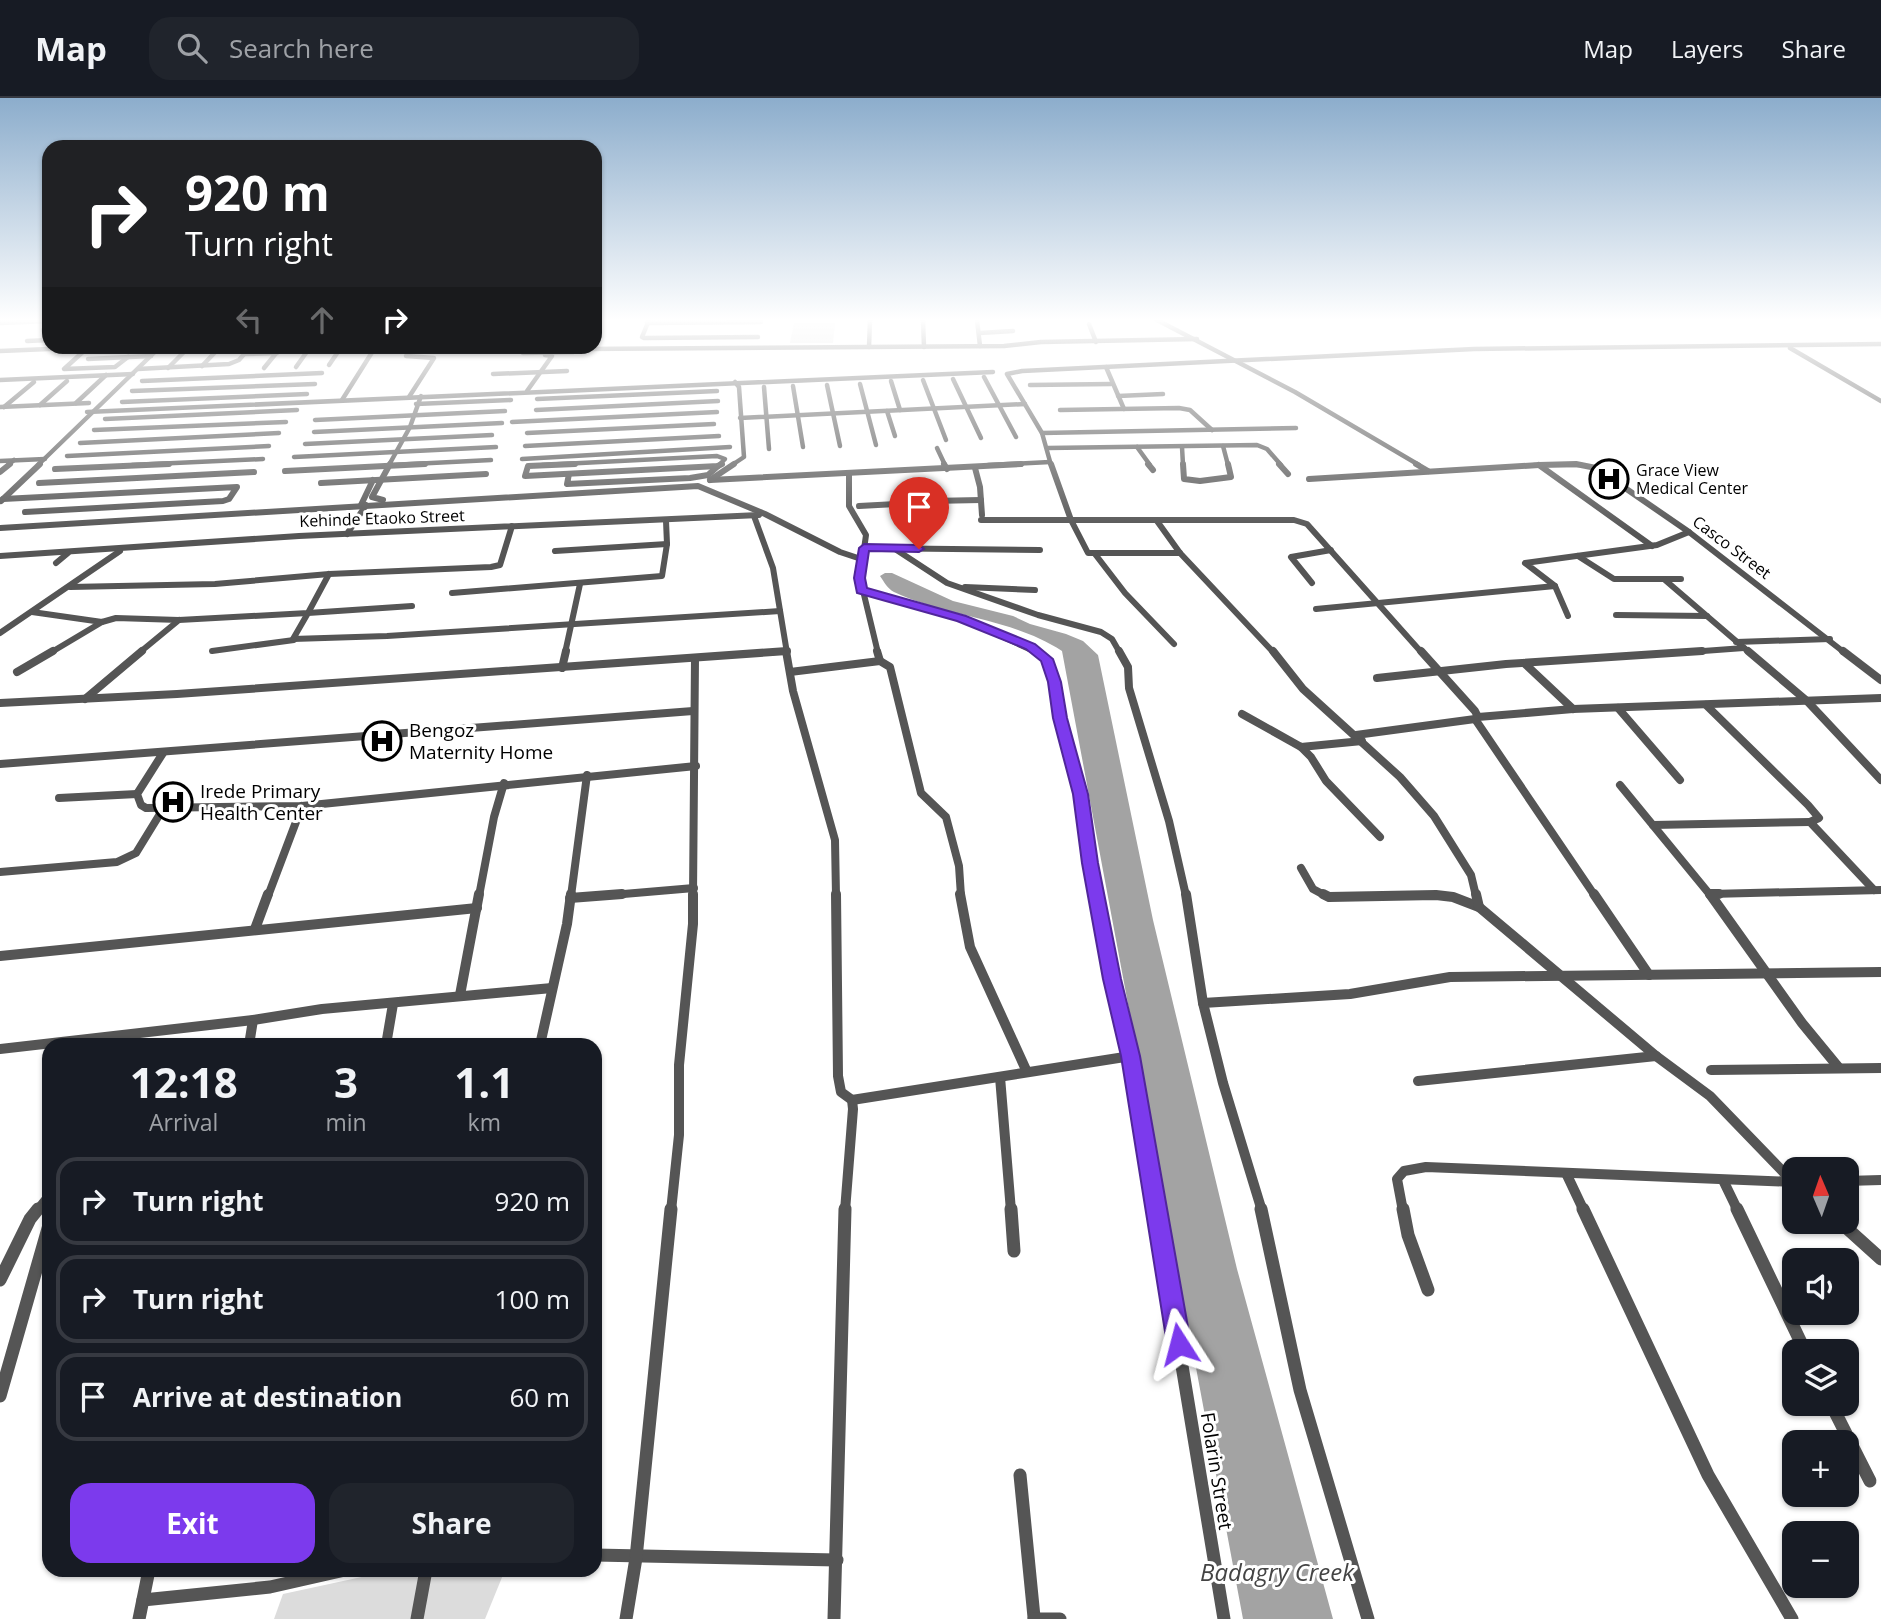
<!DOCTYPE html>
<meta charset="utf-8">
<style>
body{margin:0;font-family:"Open Sans",sans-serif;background:#20242c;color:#f1f3f6;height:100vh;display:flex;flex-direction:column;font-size:26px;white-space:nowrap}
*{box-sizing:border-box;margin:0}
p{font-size:23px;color:#9ea1a6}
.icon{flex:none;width:38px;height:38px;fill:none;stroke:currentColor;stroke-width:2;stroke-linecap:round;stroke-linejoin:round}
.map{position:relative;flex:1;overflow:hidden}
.panel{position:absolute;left:42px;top:940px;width:560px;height:539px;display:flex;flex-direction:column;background:#171b24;border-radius:21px;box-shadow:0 2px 5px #0004}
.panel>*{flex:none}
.banner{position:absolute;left:42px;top:42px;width:560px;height:214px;border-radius:21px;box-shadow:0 2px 5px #0004;background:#202124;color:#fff;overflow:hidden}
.needle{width:46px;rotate:358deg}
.fabs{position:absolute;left:1782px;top:1059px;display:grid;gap:14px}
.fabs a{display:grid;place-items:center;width:77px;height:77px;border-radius:14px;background:#171b24;box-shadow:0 2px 5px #0004;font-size:35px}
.pin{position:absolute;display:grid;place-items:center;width:60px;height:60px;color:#fff;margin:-72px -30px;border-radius:50% 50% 50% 0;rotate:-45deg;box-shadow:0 0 7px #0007}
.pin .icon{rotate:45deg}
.me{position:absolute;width:77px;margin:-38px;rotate:351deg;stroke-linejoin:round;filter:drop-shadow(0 0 5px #0008)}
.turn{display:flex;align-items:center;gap:24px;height:147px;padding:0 28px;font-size:32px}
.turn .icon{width:91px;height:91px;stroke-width:2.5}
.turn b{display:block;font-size:49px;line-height:60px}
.lanes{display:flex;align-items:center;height:66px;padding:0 28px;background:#0003;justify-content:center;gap:35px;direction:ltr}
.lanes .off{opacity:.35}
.eta{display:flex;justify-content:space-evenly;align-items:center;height:119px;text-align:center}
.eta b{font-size:42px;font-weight:700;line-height:49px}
.cta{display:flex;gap:14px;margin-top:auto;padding:14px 28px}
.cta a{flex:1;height:80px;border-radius:21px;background:#7c3aed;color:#fff;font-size:28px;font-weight:700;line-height:80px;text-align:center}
.cta a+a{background:#20242c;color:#f1f3f6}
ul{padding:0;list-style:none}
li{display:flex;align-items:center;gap:21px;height:88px;margin:0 14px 10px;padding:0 14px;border:4px solid #363941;border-radius:21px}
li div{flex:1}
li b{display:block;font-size:26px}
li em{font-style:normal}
header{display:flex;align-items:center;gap:42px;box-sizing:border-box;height:98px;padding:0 35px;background:#171b24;border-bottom:2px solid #363941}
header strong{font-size:33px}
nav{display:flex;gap:38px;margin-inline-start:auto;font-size:24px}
.search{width:490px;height:63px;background:#20242c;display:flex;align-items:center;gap:18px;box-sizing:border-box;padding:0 24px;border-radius:21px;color:#9ea1a6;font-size:26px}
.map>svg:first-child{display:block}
.green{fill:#dcdcdc}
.water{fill:#a3a3a3}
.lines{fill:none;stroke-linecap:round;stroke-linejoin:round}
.minor-far4{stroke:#555;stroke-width:4.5}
.minor-far3{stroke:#555;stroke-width:6}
.minor-far2{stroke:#555;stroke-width:8}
.minor-far1{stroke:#555;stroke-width:10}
.minor{stroke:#555;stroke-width:13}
.route{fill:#7c3aed;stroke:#51269a;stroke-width:2}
.labels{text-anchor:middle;stroke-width:6;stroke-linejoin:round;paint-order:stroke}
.far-poi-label{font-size:16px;fill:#000;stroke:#fff;text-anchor:start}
.far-street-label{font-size:16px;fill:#000;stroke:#fff}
.poi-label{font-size:19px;fill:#000;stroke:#fff;text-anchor:start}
.street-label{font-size:19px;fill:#000;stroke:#fff}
.near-water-label{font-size:24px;font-style:italic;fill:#444;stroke:#fff}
</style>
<header>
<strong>Map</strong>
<div class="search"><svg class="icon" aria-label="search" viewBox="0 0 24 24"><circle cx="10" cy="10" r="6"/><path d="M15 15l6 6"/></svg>Search here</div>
<nav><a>Map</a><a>Layers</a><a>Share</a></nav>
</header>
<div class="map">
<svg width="1881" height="1521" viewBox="0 0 1881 1521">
<rect width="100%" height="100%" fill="#fff"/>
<!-- green -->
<g class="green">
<path d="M794 225H835L833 245H790Z"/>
<path d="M394 1472H505L485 1521H274L283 1496Z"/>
</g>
<!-- water -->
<path class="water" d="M885 475H892L953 503 1013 518 1030 526 1066 536 1083 543 1098 557 1153 822 1237 1171 1333 1521H1243L1062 553C1012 520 947 519 894 494 888 491 884 484 880 478Z"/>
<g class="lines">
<!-- minor-far4 -->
<g class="minor-far4">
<path d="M649 222 642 239 644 240 758 239"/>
<path d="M923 222 924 249"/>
<path d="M977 222 980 248"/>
<path d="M1157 222 1295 294 1419 367"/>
<path d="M0 225 49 223"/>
<path d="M647 225 761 224"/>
<path d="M1089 226 1096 244"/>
<path d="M43 232H49"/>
<path d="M979 235 1013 233"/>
<path d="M27 243 49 242"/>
<path d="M869 249 870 222"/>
<path d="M1790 250 1881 303"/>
<path d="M85 252 64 271 115 269 128 259"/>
<path d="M0 253 121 248"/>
<path d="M523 255 573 254 582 251 1004 248 1041 244 1197 241"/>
<path d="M244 256 277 255"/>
<path d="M406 258 434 260 409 299"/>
<path d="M88 261 151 258"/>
<path d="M329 267 342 248"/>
<path d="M202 268 221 248"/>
<path d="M296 269 311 248"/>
<path d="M1106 269 1124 311"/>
<path d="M168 270 189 249"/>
<path d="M264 270 282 248"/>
<path d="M138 271 229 266 239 262 251 248"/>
<path d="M493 276 567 273"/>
<path d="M984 279 1016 339"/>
<path d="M953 281 981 340"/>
<path d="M0 282 133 276"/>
<path d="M923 282 946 342"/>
<path d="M142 283 322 275"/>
<path d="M891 283 900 312"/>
<path d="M860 286 876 347"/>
<path d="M827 287 840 348"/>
<path d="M1030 287 1111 286"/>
<path d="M793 288 803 349"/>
<path d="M764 289 769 351"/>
<path d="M132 293 315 286"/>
<path d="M527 293 552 258 545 257"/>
<path d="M1118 298 1163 296"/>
<path d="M537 301 717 293"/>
<path d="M342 302 376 248"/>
<path d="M122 304 307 296"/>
<path d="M76 305 106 277"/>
<path d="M416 306 511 302"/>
<path d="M40 307 67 283"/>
<path d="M0 309 89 305"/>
<path d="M4 309 34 284"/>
<path d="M536 312 718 303"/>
<path d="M1060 312 1179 310 1190 312 1212 332"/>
<path d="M887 313 895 338"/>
<path d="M87 314 993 274"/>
<path d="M740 320 1025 306"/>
<path d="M105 321 297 312"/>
<path d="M315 322 505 313"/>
<path d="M512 324 717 314"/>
<path d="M94 332 286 324"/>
<path d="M314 334 502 325"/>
<path d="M527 335 714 326"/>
<path d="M1042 335 1296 330"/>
<path d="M80 345 279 335"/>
<path d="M305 346 492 337"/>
<path d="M525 348 719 338"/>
<path d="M1223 348 1228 367"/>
<path d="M1137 349 1150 367"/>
<path d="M1182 349 1183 367"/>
<path d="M937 350 945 367"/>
<path d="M1048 350 1257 347 1267 351 1281 367"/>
<path d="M67 358 269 348"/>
<path d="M294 359 496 349"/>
<path d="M522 361 730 349"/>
<path d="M0 363 45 361"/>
<path d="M8 367 14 362"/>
<path d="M38 367 161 248"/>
<path d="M132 367 263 361"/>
<path d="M389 367 410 329 421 298"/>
<path d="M392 367 491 362"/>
<path d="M542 367 717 358 725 361 719 367"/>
<path d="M732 367 744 359 739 289 735 284"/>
<path d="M988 367 1050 364"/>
<path d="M1051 367 1042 335 1007 276 1022 273 1474 251 1881 246"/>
<path d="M1534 367H1582"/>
</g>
<!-- minor-far3 -->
<g class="minor-far3">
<path d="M575 366 528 368 525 378 718 368 722 366"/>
<path d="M944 366 947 371"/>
<path d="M1051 366 1071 422H1294L1307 426 1422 555"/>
<path d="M1148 366 1153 372"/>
<path d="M1183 366 1184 381 1200 383 1231 379 1228 366"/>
<path d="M1279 366 1288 376"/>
<path d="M1416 366 1428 373"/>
<path d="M1539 367 1652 448"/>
<path d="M975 370 980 389 982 417"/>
<path d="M55 371 169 366"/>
<path d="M285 373 425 366"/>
<path d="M0 374 10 366"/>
<path d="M569 376 567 386 690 380 708 377 718 368"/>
<path d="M849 377V408L866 437 860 480 878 555"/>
<path d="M1309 381 1539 367 1576 366 1596 370 1689 434 1845 555"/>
<path d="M710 382 1021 366"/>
<path d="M710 382 734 366"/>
<path d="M39 385 254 374"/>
<path d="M321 385 486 376"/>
<path d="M3 401 237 389 229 401 223 403 25 414"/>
<path d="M383 402 372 399 390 366"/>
<path d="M1 403 40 366"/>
<path d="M361 407 373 382"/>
<path d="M859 408 915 405"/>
<path d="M754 418 773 470 787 555"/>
<path d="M944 418 913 407 930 403 981 402"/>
<path d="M981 422H1071L1088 455H1180"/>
<path d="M1157 423 1180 455 1274 555"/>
<path d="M0 430 698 388 765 416 840 454 864 462"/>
<path d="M347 436 366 407"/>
<path d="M864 450 1040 452"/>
<path d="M895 451 947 485 1038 517 1101 534 1112 541 1120 555"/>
<path d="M555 453 667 446"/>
<path d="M1095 456 1125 495 1174 546"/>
<path d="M0 458 299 438 759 417"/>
<path d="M1578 458 1614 481H1681"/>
<path d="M56 465 68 455"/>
<path d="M1665 482 1750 555"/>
<path d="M1312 485 1291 459 1331 452"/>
<path d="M70 489 215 486 329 476 491 469 500 467 512 428"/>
<path d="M965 489 1035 492"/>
<path d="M862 492 962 520 1038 555"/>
<path d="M452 495 662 478 667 446 666 423"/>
<path d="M412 508 308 515 293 541 387 538 780 513"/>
<path d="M1316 511 1555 488"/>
<path d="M32 514 102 524 116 520 179 522 308 515 329 476"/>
<path d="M1616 517 1707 518"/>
<path d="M1568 518 1555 488 1525 465 1657 447 1689 434"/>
<path d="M0 535 120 453"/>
<path d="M1736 544 1830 541"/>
<path d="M212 553 294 542"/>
<path d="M50 555 102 524"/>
<path d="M139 555 179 522"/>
<path d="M565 555 580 486"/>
<path d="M765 555 787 553"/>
<path d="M1676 555 1744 550"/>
</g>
<!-- minor-far2 -->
<g class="minor-far2">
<path d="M786 553 793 593 835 742 836 798"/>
<path d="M877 553 880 563"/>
<path d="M1036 553 1047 561 1055 585 1060 619 1081 696 1096 798"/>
<path d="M1119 553 1128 569 1129 590 1169 723 1186 798"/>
<path d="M1273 553 1303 591 1400 679 1434 718 1471 777 1476 798"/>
<path d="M1421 553 1475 613 1478 619 1475 621 1595 798"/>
<path d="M1748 553 1807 603 1881 682"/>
<path d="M1843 553 1881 582"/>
<path d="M1524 565 1573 611"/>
<path d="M562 570 566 553"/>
<path d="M17 574 53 553"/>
<path d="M790 574 880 563 890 569 921 695 946 719 959 768 961 798"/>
<path d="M1377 580 1506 566 1702 553"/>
<path d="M85 601 142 553"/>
<path d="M0 605 177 596 787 553"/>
<path d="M1706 607 1808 707 1819 720 1810 724 1874 792"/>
<path d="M1618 610 1680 682"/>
<path d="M1242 616 1301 649 1362 643"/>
<path d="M1478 619 1573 611 1881 600"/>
<path d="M1356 637 1475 621"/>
<path d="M1301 649 1311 659 1326 683 1380 739"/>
<path d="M163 655 137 696 141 707 146 710 302 708 696 668"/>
<path d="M0 666 693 613"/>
<path d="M1620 687 1711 798"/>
<path d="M59 700 137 696"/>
<path d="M1653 727 1810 724"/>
<path d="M1301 770 1313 791 1326 798"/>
<path d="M0 774 117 764 136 755 163 711"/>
<path d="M1710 796 1881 792"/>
<path d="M268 798 302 708"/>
<path d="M479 798 494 719 504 685"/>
<path d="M571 798 587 677"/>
<path d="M600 798 694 790"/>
<path d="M693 798 695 560"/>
<path d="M1407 798H1441"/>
</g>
<!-- minor-far1 -->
<g class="minor-far1">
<path d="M836 796 838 978 841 994 852 1002 853 1011 845 1113"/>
<path d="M960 796 970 849 1027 974"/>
<path d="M1096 796 1112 881 1131 958 1157 1113"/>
<path d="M1186 796 1203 905 1223 985 1262 1113"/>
<path d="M1323 796 1329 799 1436 797 1453 799 1479 809 1656 958 1710 998 1794 1085"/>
<path d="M1476 796 1479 809"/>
<path d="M1594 796 1649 877"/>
<path d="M1710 796 1802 925 1839 970"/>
<path d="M1710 796H1719"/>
<path d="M570 800 622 796"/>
<path d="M255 831 268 796"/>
<path d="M0 858 477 810"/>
<path d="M460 897 479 796"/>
<path d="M1203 905 1350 896 1450 879 1881 874"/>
<path d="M249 947 253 922"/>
<path d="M386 947 393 906"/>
<path d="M540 947 567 826 571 796"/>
<path d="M0 951 253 922 322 911 552 890"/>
<path d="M1711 972 1881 970"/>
<path d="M1000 979 1011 1113"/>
<path d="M1418 983 1656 958"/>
<path d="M852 1002 1131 958"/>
<path d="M1566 1075 1584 1113"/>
<path d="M1723 1082 1738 1113"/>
<path d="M1846 1083 1881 1082"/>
<path d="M37 1113 49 1098"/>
<path d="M671 1113 679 1037V967L693 826V796"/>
<path d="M1403 1113 1397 1081 1404 1073 1426 1069 1794 1084"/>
</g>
<!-- minor -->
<g class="minor">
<path d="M1011 1111 1014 1153"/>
<path d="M1156 1111 1224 1521"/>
<path d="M1261 1111 1300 1292 1368 1521"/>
<path d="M1403 1111 1408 1137 1428 1192"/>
<path d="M1583 1111 1708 1377 1792 1521"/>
<path d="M1737 1111 1805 1253"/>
<path d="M1840 1124 1881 1161"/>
<path d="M0 1182 30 1121 38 1111"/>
<path d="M0 1298 49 1127"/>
<path d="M1831 1306 1870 1383"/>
<path d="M1020 1377 1034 1519"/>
<path d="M595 1457 837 1462"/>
<path d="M143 1502 270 1489 345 1472"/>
<path d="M139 1521 149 1472"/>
<path d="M417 1521 426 1472"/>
<path d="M626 1521 636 1460 671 1111"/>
<path d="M834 1521 845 1111"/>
<path d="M1034 1521H1060"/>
</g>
</g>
<!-- sky -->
<linearGradient id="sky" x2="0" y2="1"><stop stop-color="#8cadcc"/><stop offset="0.51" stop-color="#fff"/><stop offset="1" stop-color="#fff" stop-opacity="0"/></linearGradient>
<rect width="1881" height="435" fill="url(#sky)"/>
<!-- route -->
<path class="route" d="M864 446 919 447 924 451 919 454 869 453 865 480 867 490 966 518 1035 546 1053 561 1061 584 1067 620 1088 696 1098 765 1121 881 1140 958 1191 1246 1187 1254 1179 1257 1170 1254 1167 1246 1121 958 1103 881 1082 765 1073 696 1053 620 1048 584 1041 563 1026 551 957 523 857 495 854 480 859 450Z"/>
<!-- icons -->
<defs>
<g id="hospital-ring" transform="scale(2.0125)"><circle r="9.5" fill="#fff" stroke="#000" stroke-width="1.5"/><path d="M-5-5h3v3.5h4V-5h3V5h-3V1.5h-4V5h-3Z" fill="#000"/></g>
</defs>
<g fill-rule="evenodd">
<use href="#hospital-ring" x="1609" y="381"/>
<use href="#hospital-ring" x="382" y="643"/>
<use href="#hospital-ring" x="173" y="704"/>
</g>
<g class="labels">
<!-- far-poi labels -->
<g class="far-poi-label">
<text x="1636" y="378">Grace View<tspan x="1636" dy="18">Medical Center</tspan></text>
</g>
<!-- far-street labels -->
<g class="far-street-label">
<text transform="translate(382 420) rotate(-2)" y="6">Kehinde Etaoko Street</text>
<text transform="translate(1732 449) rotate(37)" y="6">Casco Street</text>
</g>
<!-- poi labels -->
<g class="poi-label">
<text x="409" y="639">Bengoz<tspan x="409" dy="22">Maternity Home</tspan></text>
<text x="200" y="700">Irede Primary<tspan x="200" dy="22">Health Center</tspan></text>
</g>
<!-- street labels -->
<g class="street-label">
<text transform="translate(1217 1373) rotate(81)" y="7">Folarin Street</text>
</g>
<!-- near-water labels -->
<g class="near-water-label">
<text x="1277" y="1483">Badagry Creek</text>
</g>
</g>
</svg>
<div class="fabs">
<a><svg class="needle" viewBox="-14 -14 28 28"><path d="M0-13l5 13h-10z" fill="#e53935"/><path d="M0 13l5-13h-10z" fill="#9ea1a6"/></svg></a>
<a><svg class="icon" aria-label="sound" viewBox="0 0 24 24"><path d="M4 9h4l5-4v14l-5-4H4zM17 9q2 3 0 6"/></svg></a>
<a><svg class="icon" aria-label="layers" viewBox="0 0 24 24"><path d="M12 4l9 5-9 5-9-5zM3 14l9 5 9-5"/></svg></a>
<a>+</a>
<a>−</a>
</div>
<div class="pin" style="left:919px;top:451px;background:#d93025"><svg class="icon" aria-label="arrive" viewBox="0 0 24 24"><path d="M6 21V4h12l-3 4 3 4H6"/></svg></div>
<svg class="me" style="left:1179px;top:1246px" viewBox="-20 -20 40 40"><path d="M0-17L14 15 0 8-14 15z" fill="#7c3aed" stroke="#fff" stroke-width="4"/></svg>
<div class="banner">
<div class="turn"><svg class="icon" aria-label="right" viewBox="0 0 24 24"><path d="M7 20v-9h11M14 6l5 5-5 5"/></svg><div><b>920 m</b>Turn right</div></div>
<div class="lanes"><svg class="icon off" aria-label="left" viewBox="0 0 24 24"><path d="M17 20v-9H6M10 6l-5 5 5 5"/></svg><svg class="icon off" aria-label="ahead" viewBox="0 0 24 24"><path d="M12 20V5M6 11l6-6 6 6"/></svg><svg class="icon" aria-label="right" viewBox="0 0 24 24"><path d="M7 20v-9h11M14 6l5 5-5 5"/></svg></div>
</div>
<section class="panel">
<div class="eta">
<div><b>12:18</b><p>Arrival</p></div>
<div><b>3</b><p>min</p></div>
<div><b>1.1</b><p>km</p></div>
</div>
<ul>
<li><svg class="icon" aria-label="right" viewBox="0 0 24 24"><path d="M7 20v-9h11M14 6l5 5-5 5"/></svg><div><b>Turn right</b></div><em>920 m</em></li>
<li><svg class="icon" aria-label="right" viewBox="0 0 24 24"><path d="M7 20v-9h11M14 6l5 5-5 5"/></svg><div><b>Turn right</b></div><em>100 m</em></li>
<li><svg class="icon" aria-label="arrive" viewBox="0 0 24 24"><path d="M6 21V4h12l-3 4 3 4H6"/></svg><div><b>Arrive at destination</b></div><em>60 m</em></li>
</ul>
<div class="cta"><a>Exit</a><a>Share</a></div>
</section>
</div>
